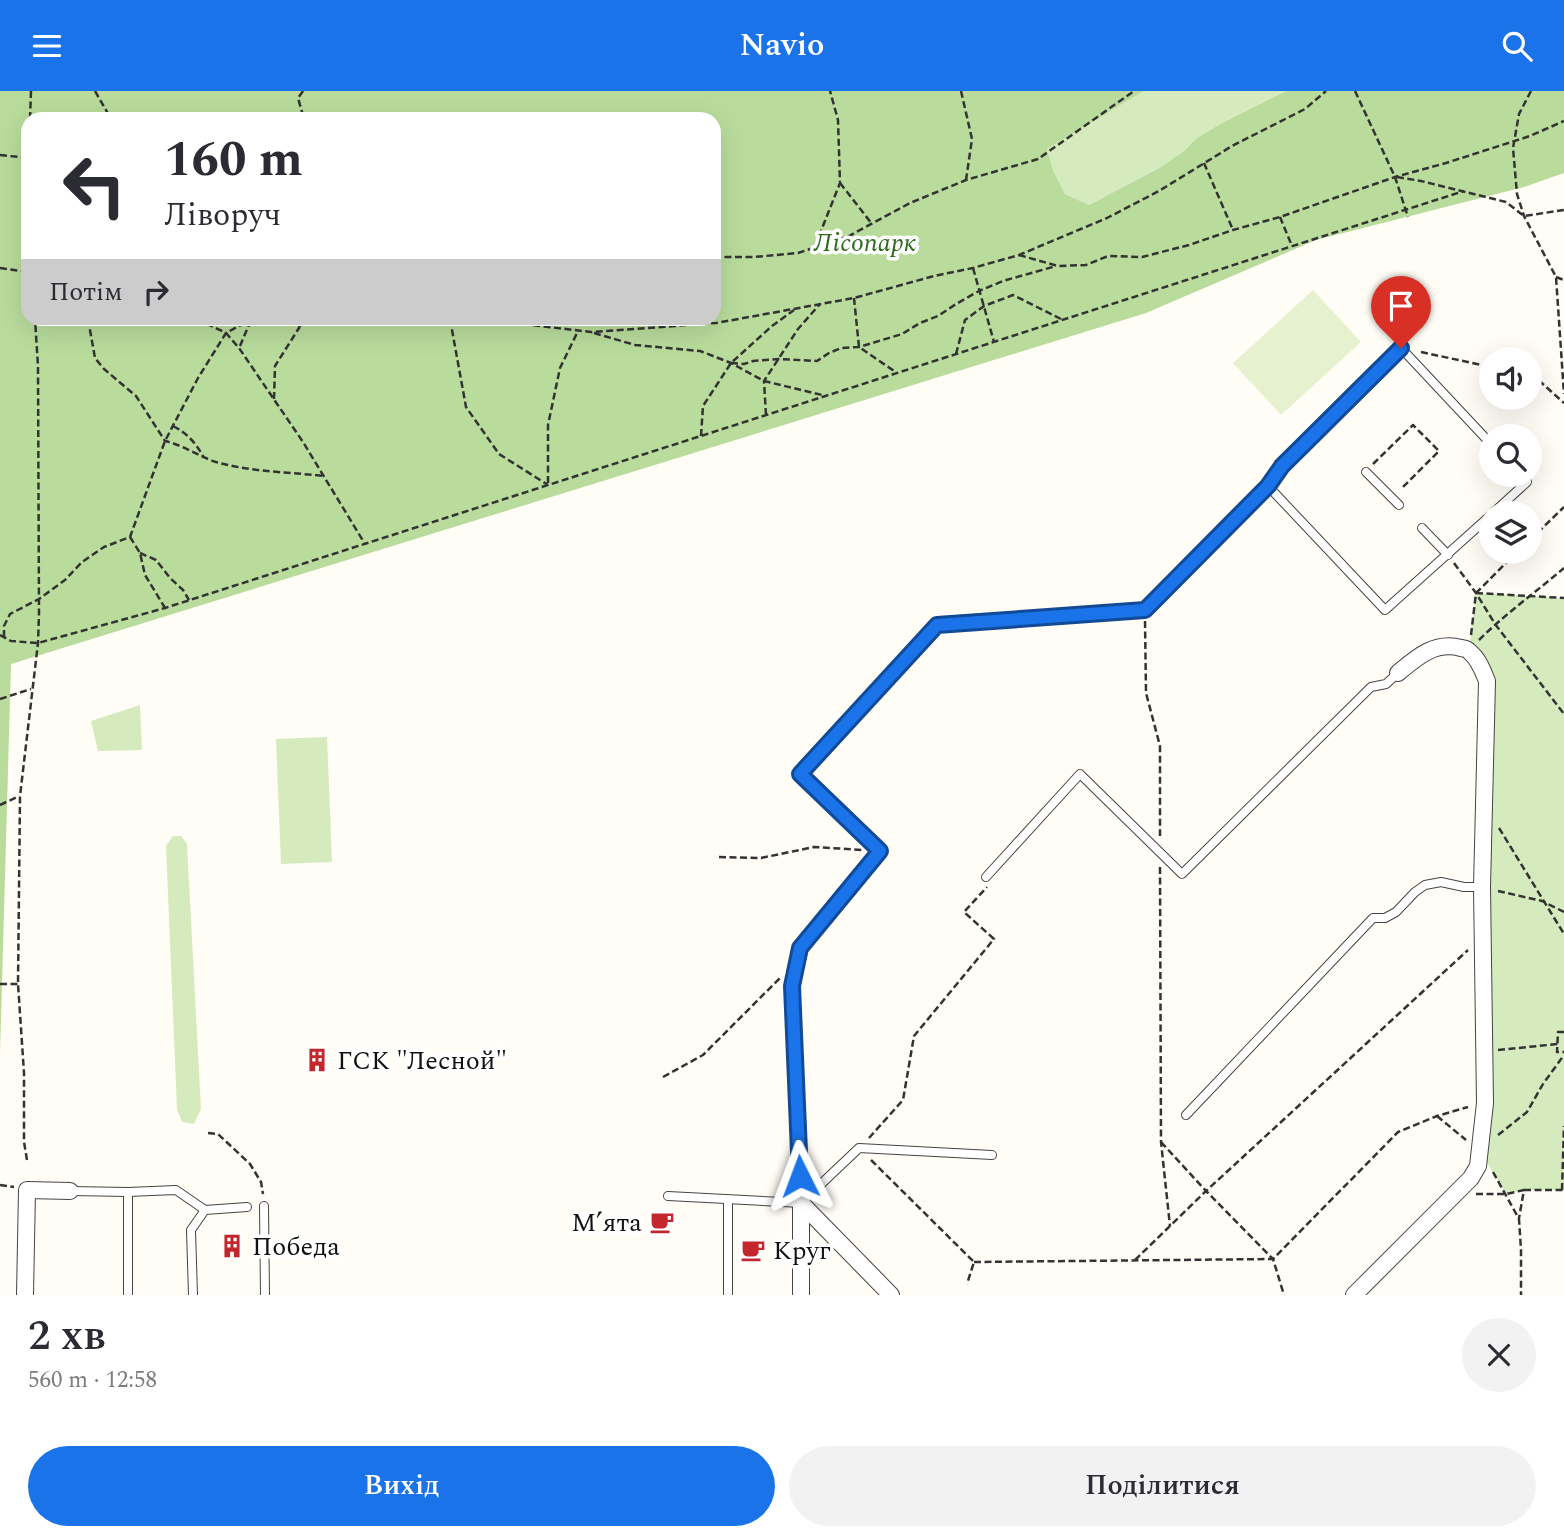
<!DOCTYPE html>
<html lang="uk">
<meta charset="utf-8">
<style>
body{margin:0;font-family:Spectral,serif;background:#f2f2f3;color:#2b2b33;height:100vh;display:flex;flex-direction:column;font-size:26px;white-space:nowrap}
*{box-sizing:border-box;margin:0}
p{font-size:23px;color:#7c7c81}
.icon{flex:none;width:38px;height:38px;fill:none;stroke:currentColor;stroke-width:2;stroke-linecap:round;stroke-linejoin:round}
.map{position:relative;height:1204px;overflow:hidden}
.panel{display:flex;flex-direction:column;background:#fff;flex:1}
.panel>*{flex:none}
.banner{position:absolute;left:21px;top:21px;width:700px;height:214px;border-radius:21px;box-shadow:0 7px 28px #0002;background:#fff;color:#2b2b33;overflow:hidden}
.fabs{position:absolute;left:1479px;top:256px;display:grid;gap:14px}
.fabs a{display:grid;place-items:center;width:63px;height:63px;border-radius:50%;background:#fff;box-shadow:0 7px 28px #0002;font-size:35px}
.pin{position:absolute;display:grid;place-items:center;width:60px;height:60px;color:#fff;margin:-72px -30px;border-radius:50% 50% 50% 0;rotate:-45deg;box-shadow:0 0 7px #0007}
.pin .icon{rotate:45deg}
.me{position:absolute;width:77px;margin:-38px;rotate:357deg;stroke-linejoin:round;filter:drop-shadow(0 0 5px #0008)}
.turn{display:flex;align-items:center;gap:24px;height:147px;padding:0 28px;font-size:32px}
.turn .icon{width:91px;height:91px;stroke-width:2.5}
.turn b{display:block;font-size:49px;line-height:60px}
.then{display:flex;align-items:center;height:66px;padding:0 28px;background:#0003;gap:14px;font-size:26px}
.round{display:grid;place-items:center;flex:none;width:74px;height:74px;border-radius:37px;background:#f2f2f3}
.headline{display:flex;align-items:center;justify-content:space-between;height:119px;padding:0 28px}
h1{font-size:42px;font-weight:600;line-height:52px}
.cta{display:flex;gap:14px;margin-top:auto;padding:14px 28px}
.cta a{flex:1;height:80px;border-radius:42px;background:#1a73e8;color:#fff;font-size:28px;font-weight:600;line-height:80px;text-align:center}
.cta a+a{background:#f2f2f3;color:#2b2b33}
header{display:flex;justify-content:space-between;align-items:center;height:91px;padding:0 28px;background:#1a73e8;color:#fff;font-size:32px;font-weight:600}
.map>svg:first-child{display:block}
.green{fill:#d5ebbd}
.forest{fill:#b9dc9c;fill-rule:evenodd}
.pitch{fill:#e6f2cf}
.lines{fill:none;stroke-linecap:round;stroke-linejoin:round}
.service-casing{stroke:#444;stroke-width:10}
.minor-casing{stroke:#444;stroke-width:18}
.path{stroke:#333;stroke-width:2.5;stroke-dasharray:7 3.5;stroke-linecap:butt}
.service{stroke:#fff;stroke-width:8}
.minor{stroke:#fff;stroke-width:16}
.route-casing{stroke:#114b97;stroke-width:18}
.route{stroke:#1a73e8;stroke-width:12}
.labels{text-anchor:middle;stroke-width:7;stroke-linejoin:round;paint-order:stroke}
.park-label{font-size:26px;font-style:italic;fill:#2f6b1f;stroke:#fff}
.poi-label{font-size:26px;fill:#111;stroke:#fff;text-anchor:start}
</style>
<header><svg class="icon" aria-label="menu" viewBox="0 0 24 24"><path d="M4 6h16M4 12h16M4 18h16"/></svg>Navio<svg class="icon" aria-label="search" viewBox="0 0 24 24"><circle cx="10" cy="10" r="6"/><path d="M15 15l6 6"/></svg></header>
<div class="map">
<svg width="1564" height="1204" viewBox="0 0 1564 1204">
<rect width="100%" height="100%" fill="#fffdf5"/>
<!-- green -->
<g class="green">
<path d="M1144 0H1286L1220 33 1197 47 1184 60 1161 76 1089 114 1065 103 1053 79 1047 58Z"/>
<path d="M1476 502 1564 507V1099H1524L1506 1103 1480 1060 1487 590 1469 559Z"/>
<path d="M140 614 142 659 98 660 91 630Z"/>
<path d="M327 646 332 771 281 773 276 648Z"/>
<path d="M173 745H181L187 753 201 1018 194 1033 182 1031 177 1018 166 755Z"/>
</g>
<!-- forest -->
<path class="forest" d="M0 0H1144L1047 58 1053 79 1065 103 1089 114 1161 76 1184 60 1197 47 1220 33 1286 0H1564V82L1524 96 1316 149 1146 222 11 573 0 963ZM28 28H714V228H28Z"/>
<!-- pitch -->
<path class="pitch" d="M1313 199 1361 251 1281 324 1233 272Z"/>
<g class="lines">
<!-- service casing -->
<g class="service-casing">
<g id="service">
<path d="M1491 353 1401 257 1282 375 1268 395 1385 519 1491 424"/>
<path d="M1366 381 1399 414"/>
<path d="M1493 422 1527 391 1520 383"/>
<path d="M1422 437 1448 464"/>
<path d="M986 786 1080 683 1182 783 1371 596 1386 593 1398 582"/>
<path d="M1186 1024 1373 827H1385L1396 821 1415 801 1425 794 1441 791 1464 796H1482"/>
<path d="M70 1100 128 1101 176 1099 205 1119 247 1116"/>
<path d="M668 1105 801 1112 859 1057 992 1064"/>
<path d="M728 1109V1204"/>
<path d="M801 1112 792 895 800 857 880 760 800 683 937 534 1145 519 1268 395"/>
<path d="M264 1115 265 1204"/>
<path d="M128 1204V1101"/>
<path d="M193 1204 191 1139 205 1119"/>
</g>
</g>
<!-- minor casing -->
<g class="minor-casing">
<g id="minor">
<path d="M25 1204 27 1099 70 1100"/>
<path d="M801 1204V1112L891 1204"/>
<path d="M1354 1204 1471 1087 1478 1075 1485 1012 1482 796 1487 590C1483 580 1479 569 1471 562 1467 558 1467 558 1461 557 1435 550 1417 566 1398 582"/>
</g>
</g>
<!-- path -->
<g class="path">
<path d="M95 0 111 28"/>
<path d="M303 0 298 7 304 28"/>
<path d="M961 0 972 48 966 89"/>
<path d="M1355 0 1395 86 1408 126"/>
<path d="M1531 0 1519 23 1513 57 1517 103 1524 125 1556 186 1564 303"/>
<path d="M30 28 31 0"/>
<path d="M28 58V81"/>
<path d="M0 64 28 67"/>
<path d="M1204 72 1233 139"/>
<path d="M1397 86 1421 90 1506 111 1524 125 1564 119"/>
<path d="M840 92 872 133"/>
<path d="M1280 126 1292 155"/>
<path d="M815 155 840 92 838 29 830 0"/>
<path d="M1019 164 1058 175 1086 174 1108 165 1142 166 1189 154 1233 139 1280 126 1395 86 1446 72 1530 45 1564 30"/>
<path d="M714 167 726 166H754L798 162 849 145 910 112 966 89 1038 68 1134 0"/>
<path d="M0 177 28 181"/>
<path d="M973 177 994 251"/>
<path d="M1556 186 1564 189"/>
<path d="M854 207 859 256 897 282"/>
<path d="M88 228 95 267 104 278 136 305 165 350C183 354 198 365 216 371 251 381 288 381 324 385"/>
<path d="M197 228 226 242 239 257 303 351 365 453"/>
<path d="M450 228 466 316 499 363 548 394"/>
<path d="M481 228 591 241 716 232 854 207 934 185 973 177 1019 164 1107 127 1159 100 1232 55 1305 18 1326 0"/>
<path d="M594 242 635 254 700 260 731 272 764 290 822 304"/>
<path d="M240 255 251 229"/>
<path d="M1421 261 1491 276"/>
<path d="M956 263 965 229 984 215 1013 204 1061 228"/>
<path d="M731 272 744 273 753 270 779 268 817 270 829 262 841 257 859 256 902 243 920 232 938 225 956 213 979 200 1003 190 1056 175"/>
<path d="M1530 284 1534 285 1564 312"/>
<path d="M274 308 275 275 299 237 302 228"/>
<path d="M766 324 764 290 798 238 820 213"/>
<path d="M173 335C188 343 196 352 204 367"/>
<path d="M701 345 703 315 731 272 772 235 794 219"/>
<path d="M1373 373 1413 334 1439 360 1401 398"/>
<path d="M548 392V334L560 277 578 240"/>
<path d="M130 446 140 462 145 484 165 517"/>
<path d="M1530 449 1564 416"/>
<path d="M140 462 156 469 170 487 183 499 189 509"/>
<path d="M1454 472 1476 502 1495 533 1564 623"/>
<path d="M1476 502 1564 507"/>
<path d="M1145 530 1146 602 1160 655V745"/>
<path d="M0 544 11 550 38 552 165 517 1464 100"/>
<path d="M1471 544 1476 502 1518 460"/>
<path d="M4 546V535L10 523 39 508 65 489 82 471 104 456 130 446 165 350 198 287 226 242 252 228"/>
<path d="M1479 549C1505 523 1536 501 1564 477"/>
<path d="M0 608 31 598"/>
<path d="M0 714 19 705"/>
<path d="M1499 737 1564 843"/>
<path d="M719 766 761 767 814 756 863 759"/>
<path d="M1160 776 1161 1051 1170 1135"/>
<path d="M1498 800 1542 810 1564 821"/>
<path d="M0 893H18"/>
<path d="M1564 941H1558L1557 961H1564"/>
<path d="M1498 959 1558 953"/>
<path d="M663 986 703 964 782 885"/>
<path d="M1437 1025 1466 1049"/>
<path d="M208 1042 218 1043 250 1073 261 1091 263 1103"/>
<path d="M1498 1044 1527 1021 1543 993 1564 964"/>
<path d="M869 1047 903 1009 914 945 994 848 964 821 987 796"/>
<path d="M1161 1051 1206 1100 1273 1168 1284 1204"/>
<path d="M27 1069 24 1051V982L18 893 20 705 38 552 39 523 38 275 35 228"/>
<path d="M871 1069 974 1171 967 1193"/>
<path d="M1493 1081 1519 1128 1521 1159V1204"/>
<path d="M0 1094 14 1096"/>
<path d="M1524 1099H1564"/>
<path d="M1562 1099 1564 1035"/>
<path d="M1476 1103H1506L1524 1099 1519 1127"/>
<path d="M1135 1169 1206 1100 1468 859"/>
<path d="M974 1171 1273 1168 1398 1041 1437 1025 1468 1016"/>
</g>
<!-- service -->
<use href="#service" class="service"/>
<!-- minor -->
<use href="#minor" class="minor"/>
</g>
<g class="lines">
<!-- route casing -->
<g class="route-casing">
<path id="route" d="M800 1085 792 895 800 857 880 760 800 683 937 534 1145 519 1268 395 1282 375 1401 257"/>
</g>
<!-- route -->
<use href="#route" class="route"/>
</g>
<!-- icons -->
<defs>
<g id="building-bare" transform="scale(1.89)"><path d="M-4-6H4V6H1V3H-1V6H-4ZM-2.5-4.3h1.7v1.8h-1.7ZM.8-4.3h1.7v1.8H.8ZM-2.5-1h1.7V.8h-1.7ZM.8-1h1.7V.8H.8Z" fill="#c4262e" stroke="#fff" stroke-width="2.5" paint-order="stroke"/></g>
<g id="cafe-bare" transform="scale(1.89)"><path d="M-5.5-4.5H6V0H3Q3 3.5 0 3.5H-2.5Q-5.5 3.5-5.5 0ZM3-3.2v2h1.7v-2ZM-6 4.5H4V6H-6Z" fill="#c4262e" stroke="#fff" stroke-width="2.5" paint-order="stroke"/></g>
</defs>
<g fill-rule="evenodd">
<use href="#building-bare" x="317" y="969"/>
<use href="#cafe-bare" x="662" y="1131"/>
<use href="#building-bare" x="232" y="1155"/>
<use href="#cafe-bare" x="753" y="1159"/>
</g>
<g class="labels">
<!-- park labels -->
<g class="park-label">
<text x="865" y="160">Лісопарк</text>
</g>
<!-- poi labels -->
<g class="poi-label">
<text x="337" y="978">ГСК "Лесной"</text>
<text x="642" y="1140" text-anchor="end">Мʼята</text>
<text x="252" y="1164">Победа</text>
<text x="773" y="1168">Круг</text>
</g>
</g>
</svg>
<div class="fabs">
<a><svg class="icon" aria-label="sound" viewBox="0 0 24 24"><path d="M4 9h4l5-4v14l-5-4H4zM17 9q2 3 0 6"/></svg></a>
<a><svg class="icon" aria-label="search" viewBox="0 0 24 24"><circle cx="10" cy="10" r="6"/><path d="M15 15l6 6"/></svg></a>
<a><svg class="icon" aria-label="layers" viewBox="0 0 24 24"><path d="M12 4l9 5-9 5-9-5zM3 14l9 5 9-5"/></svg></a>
</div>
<div class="pin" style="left:1401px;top:257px;background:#d93025"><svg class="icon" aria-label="arrive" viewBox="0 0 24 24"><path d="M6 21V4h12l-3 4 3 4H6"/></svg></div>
<svg class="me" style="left:800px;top:1085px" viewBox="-20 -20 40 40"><path d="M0-17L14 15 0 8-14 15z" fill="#1a73e8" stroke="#fff" stroke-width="4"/></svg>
<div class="banner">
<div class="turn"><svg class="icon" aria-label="left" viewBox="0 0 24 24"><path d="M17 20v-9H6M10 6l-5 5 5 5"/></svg><div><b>160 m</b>Ліворуч</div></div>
<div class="then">Потім<svg class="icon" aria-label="right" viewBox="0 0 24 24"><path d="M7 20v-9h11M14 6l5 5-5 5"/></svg></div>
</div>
</div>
<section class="panel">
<div class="headline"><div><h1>2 хв</h1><p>560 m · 12:58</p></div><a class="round"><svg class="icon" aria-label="close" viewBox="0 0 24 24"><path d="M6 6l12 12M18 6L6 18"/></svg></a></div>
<div class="cta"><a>Вихід</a><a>Поділитися</a></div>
</section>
